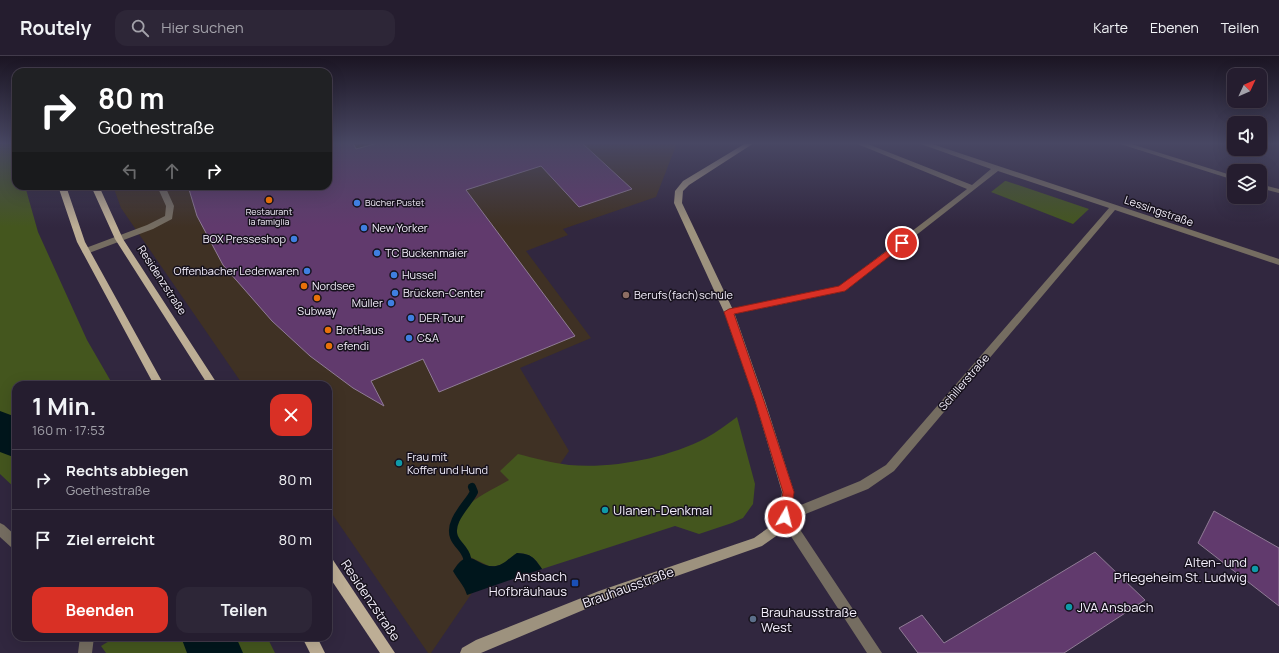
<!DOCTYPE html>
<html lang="de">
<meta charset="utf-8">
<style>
body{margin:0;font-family:Manrope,sans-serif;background:#2d2637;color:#f1f3f6;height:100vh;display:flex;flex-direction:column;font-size:15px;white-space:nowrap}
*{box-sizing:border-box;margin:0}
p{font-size:13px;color:#a3a2aa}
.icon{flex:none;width:22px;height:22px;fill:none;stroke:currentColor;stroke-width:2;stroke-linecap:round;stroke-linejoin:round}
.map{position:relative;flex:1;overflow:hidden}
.details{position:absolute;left:12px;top:325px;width:320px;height:260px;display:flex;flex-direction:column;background:#251d2f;border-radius:12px;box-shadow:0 4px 16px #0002,0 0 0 1px #423b4b}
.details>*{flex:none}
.guide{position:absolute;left:12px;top:12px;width:320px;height:122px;border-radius:12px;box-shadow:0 4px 16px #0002,0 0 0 1px #423b4b;background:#202124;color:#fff;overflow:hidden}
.needle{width:26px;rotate:46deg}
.fabs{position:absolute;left:1227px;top:12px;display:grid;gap:8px}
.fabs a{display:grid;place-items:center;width:40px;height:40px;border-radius:8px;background:#251d2f;box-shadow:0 4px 16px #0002,0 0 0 1px #423b4b;font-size:20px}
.pin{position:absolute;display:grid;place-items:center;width:34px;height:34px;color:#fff;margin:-17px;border:2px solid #fff;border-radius:50%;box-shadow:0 1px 4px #0007}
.me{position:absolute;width:44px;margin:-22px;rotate:8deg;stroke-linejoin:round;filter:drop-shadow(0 0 3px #0008)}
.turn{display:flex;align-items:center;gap:14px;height:84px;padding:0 20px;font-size:18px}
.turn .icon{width:52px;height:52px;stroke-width:2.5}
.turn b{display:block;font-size:28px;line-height:34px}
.lanes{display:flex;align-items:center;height:38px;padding:0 20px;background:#0003;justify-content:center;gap:20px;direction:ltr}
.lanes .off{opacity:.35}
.round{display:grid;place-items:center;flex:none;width:42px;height:42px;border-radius:12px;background:#2d2637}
.head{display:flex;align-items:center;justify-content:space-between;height:68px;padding:0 20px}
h1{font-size:24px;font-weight:700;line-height:30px}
.button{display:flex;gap:8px;margin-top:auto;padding:8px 20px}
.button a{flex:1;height:46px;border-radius:12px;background:#d93025;color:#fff;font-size:16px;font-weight:700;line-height:46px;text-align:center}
.button a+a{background:#2d2637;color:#f1f3f6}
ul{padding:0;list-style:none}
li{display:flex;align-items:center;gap:12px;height:60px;padding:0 20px;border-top:1px solid #423b4b}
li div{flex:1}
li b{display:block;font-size:15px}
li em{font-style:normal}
header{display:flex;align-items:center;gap:24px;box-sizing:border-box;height:56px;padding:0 20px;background:#251d2f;border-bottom:1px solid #423b4b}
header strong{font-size:19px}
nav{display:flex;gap:22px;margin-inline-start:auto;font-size:14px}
.search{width:280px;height:36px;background:#2d2637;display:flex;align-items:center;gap:10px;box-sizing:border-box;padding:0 14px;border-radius:12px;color:#a3a2aa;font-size:15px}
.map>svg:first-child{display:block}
.commercial{fill:#3f3124}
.green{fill:#44561e}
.water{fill:#00161c}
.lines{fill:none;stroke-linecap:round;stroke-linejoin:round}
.stream{stroke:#00161c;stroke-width:8}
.river{fill:#00161c;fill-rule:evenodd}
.building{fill:#613a6d;stroke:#907c96}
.street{fill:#756d61;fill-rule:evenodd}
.secondary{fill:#9d927e;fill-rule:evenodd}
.primary{fill:#bdae95;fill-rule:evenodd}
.route{fill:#d93025;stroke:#8d1f18}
.food-dot{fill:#e8710a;stroke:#17121d;stroke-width:1.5}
.shop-dot{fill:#3f7fe0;stroke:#17121d;stroke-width:1.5}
.education-dot{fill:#8d6e63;stroke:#17121d;stroke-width:1.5}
.culture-dot{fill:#0f9aa8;stroke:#17121d;stroke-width:1.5}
.transit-dot{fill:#1a4fb4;stroke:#17121d;stroke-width:1.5}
.service-dot{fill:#5c6f8a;stroke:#17121d;stroke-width:1.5}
.labels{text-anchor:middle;stroke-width:3;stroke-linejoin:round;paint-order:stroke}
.far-poi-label{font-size:9px;fill:#f5f0fd;stroke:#17121d;text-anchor:start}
.street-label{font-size:11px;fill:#f5f0fd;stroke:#17121d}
.poi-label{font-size:11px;fill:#f5f0fd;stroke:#17121d;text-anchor:start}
.near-poi-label{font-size:13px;fill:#f5f0fd;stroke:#17121d;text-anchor:start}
.near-street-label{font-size:13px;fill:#f5f0fd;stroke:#17121d}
</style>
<header>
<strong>Routely</strong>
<div class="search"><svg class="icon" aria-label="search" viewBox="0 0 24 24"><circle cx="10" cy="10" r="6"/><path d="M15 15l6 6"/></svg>Hier suchen</div>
<nav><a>Karte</a><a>Ebenen</a><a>Teilen</a></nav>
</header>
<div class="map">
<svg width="1279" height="597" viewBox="0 0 1279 597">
<rect width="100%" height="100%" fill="#31273f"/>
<!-- commercial -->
<path class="commercial" d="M328 87H677L656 141 563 173 568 179 526 195 591 282 520 312 569 395 431 597H428L328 452V329H243L121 152 113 130H328Z"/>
<!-- green -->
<g class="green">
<path d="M0 87H13L16 98V130H25L38 176 87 284 113 329H16V433L0 418Z"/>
<path d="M1005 125H1006L1089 153 1073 168 991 136Z"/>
<path d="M737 361 755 428 753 448 743 462 732 467 699 478 675 470 542 513C534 501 531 498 517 497L503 508 496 510H489L468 500C467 490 457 487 456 479 451 450 489 436 509 424L500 415 518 398C534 402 552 407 569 409 613 413 667 402 706 382 717 376 727 368 737 361Z"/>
<path d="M116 581H267L275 597H106L101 590Z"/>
</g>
<!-- water -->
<path class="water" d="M517 497C531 498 534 501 542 513L467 539C464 529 458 524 453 515 470 487 477 513 496 510 504 509 510 501 517 497Z"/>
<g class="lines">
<!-- stream -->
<path class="stream" d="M467 502C465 493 457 489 454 481 448 465 468 448 474 436L472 431"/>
<!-- river -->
<g class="river">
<path d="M0 355 16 361V402L0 396Z"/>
<path d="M181 581H236L243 597H187Z"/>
</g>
</g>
<!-- building -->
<g class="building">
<path d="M328 87H353L356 93 378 87H582L632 133 579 151 541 110 466 134 575 280 439 336 423 303 371 325 384 350 353 332 310 300 272 265 223 209 197 160 188 130H328Z"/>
<path d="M1214 455 1279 492V550L1198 487Z"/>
<path d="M1095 496 1145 544 1064 597H918L899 572 922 559 944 587Z"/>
</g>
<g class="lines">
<!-- street -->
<g class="street">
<path d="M855 87H865L972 129 991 113 918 87H929L1279 203V209L1115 154 894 415 868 433 793 463 882 597H867L781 465 779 461 781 457 860 425 886 409 1109 152 998 115 845 235 729 259 726 258 724 256 729 253 839 231 967 133Z"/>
<path d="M1117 87H1128L1234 120V124Z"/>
<path d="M1260 128 1279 133V137L1260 132Z"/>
<path d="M157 130H165L174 150 172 163 153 173 89 197H83L82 195 83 193 147 169 165 160 166 150Z"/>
<path d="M0 467 4 469 16 480V494L12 492 0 481Z"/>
<path d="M80 581H94L92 597H78Z"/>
</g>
<!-- secondary -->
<path class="secondary" d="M746 87H754L689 129 683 135 682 147 734 256 765 345 794 436 789 465 779 478 762 490 600 547 481 597H460L462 592 476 584 599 535 754 482 771 470 779 459 782 436 755 345 724 256 674 147 675 135 683 125Z"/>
<!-- primary -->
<g class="primary">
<path d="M58 130H66L85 186 164 329H154L77 186Z"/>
<path d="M91 130H99L123 183 218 329H208L115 183Z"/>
<path d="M328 502 333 504 395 597H380L328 519Z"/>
<path d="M302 581H317L325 597H310Z"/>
</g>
</g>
<!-- sky -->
<linearGradient id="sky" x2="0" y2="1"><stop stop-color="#1b1523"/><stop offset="0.51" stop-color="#484763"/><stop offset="1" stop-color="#484763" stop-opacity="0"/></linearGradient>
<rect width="1279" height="171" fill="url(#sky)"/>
<!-- route -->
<path class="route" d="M902 184 904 185V189L845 235 734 258 764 345 794 436 790 461 789 465 785 466 781 465 779 461 783 436 755 345 724 256 729 253 839 230Z"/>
<!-- markers -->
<g class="food-dot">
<circle cx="269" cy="144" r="4"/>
<circle cx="304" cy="230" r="4"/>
<circle cx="317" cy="242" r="4"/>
<circle cx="328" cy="274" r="4"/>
<circle cx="329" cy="290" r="4"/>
</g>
<g class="shop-dot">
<circle cx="357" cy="147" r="4"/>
<circle cx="364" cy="172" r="4"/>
<circle cx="294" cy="183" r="4"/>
<circle cx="377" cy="197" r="4"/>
<circle cx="307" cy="215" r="4"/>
<circle cx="394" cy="219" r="4"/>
<circle cx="395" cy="237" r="4"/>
<circle cx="391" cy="247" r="4"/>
<circle cx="411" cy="262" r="4"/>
<circle cx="409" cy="282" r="4"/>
</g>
<circle class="education-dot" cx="626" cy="239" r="4"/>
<g class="culture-dot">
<circle cx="399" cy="407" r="4"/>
<circle cx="605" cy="454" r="4"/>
<circle cx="1255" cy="513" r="4"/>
<circle cx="1069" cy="551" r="4"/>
</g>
<rect class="transit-dot" x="571" y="523" width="8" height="8" rx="2"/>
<circle class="service-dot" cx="753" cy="563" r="4"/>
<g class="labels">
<!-- far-poi labels -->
<g class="far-poi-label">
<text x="365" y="150">Bücher Pustet</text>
<text x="269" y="159" text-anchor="middle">Restaurant<tspan x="269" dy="10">la famiglia</tspan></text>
</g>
<!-- street labels -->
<g class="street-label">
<text transform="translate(1159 155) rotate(19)" y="4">Lessingstraße</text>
<text transform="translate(162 224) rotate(57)" y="4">Residenzstraße</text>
<text transform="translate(964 326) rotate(-49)" y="4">Schillerstraße</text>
</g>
<!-- poi labels -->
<g class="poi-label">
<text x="372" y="176">New Yorker</text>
<text x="286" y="187" text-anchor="end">BOX Presseshop</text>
<text x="385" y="201">TC Buckenmaier</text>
<text x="299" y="219" text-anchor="end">Offenbacher Lederwaren</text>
<text x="402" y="223">Hussel</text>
<text x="312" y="234">Nordsee</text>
<text x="403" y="241">Brücken-Center</text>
<text x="634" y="243">Berufs(fach)schule</text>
<text x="383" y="251" text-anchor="end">Müller</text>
<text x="317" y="259" text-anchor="middle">Subway</text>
<text x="419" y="266">DER Tour</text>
<text x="336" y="278">BrotHaus</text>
<text x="417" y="286">C&amp;A</text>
<text x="337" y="294">efendi</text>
<text x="407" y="405">Frau mit<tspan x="407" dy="13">Koffer und Hund</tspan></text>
</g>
<!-- near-poi labels -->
<g class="near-poi-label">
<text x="613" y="459">Ulanen-Denkmal</text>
<text x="1247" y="511" text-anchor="end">Alten- und<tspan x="1247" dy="15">Pflegeheim St. Ludwig</tspan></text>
<text x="567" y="525" text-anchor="end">Ansbach<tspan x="567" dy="15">Hofbräuhaus</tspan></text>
<text x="1077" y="556">JVA Ansbach</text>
<text x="761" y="561">Brauhausstraße<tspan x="761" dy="15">West</tspan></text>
</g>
<!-- near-street labels -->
<g class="near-street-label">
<text transform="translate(628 531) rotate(-20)" y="5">Brauhausstraße</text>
<text transform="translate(371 544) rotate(56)" y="5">Residenzstraße</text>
</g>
</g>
</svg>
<div class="fabs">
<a><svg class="needle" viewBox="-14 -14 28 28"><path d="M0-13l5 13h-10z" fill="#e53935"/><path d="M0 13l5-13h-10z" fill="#a3a2aa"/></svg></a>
<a><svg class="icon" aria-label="sound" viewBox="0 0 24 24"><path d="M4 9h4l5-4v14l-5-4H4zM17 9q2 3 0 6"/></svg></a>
<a><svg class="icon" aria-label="layers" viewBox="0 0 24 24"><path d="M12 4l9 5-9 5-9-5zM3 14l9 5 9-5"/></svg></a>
</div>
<div class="pin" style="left:902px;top:187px;background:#d93025"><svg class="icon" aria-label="arrive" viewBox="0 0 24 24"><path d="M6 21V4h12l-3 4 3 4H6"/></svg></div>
<svg class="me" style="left:785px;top:461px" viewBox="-20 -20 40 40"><circle r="17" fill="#d93025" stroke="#fff" stroke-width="3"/><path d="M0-11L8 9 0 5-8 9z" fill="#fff"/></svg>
<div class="guide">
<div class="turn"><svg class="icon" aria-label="right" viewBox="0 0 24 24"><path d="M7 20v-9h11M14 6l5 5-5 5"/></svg><div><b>80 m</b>Goethestraße</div></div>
<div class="lanes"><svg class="icon off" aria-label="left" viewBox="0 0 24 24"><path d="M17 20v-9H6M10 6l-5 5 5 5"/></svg><svg class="icon off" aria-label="ahead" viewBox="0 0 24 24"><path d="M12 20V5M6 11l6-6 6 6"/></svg><svg class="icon" aria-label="right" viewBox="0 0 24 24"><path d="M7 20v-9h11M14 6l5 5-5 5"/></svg></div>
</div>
<section class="details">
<div class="head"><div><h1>1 Min.</h1><p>160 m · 17:53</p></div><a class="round" style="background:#d93025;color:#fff"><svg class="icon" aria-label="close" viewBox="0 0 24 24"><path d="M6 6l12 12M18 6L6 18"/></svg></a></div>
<ul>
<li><svg class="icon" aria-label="right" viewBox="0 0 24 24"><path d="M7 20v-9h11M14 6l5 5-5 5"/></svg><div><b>Rechts abbiegen</b><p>Goethestraße</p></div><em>80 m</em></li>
<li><svg class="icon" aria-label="arrive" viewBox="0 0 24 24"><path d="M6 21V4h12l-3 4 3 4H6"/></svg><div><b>Ziel erreicht</b></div><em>80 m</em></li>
</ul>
<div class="button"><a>Beenden</a><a>Teilen</a></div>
</section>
</div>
